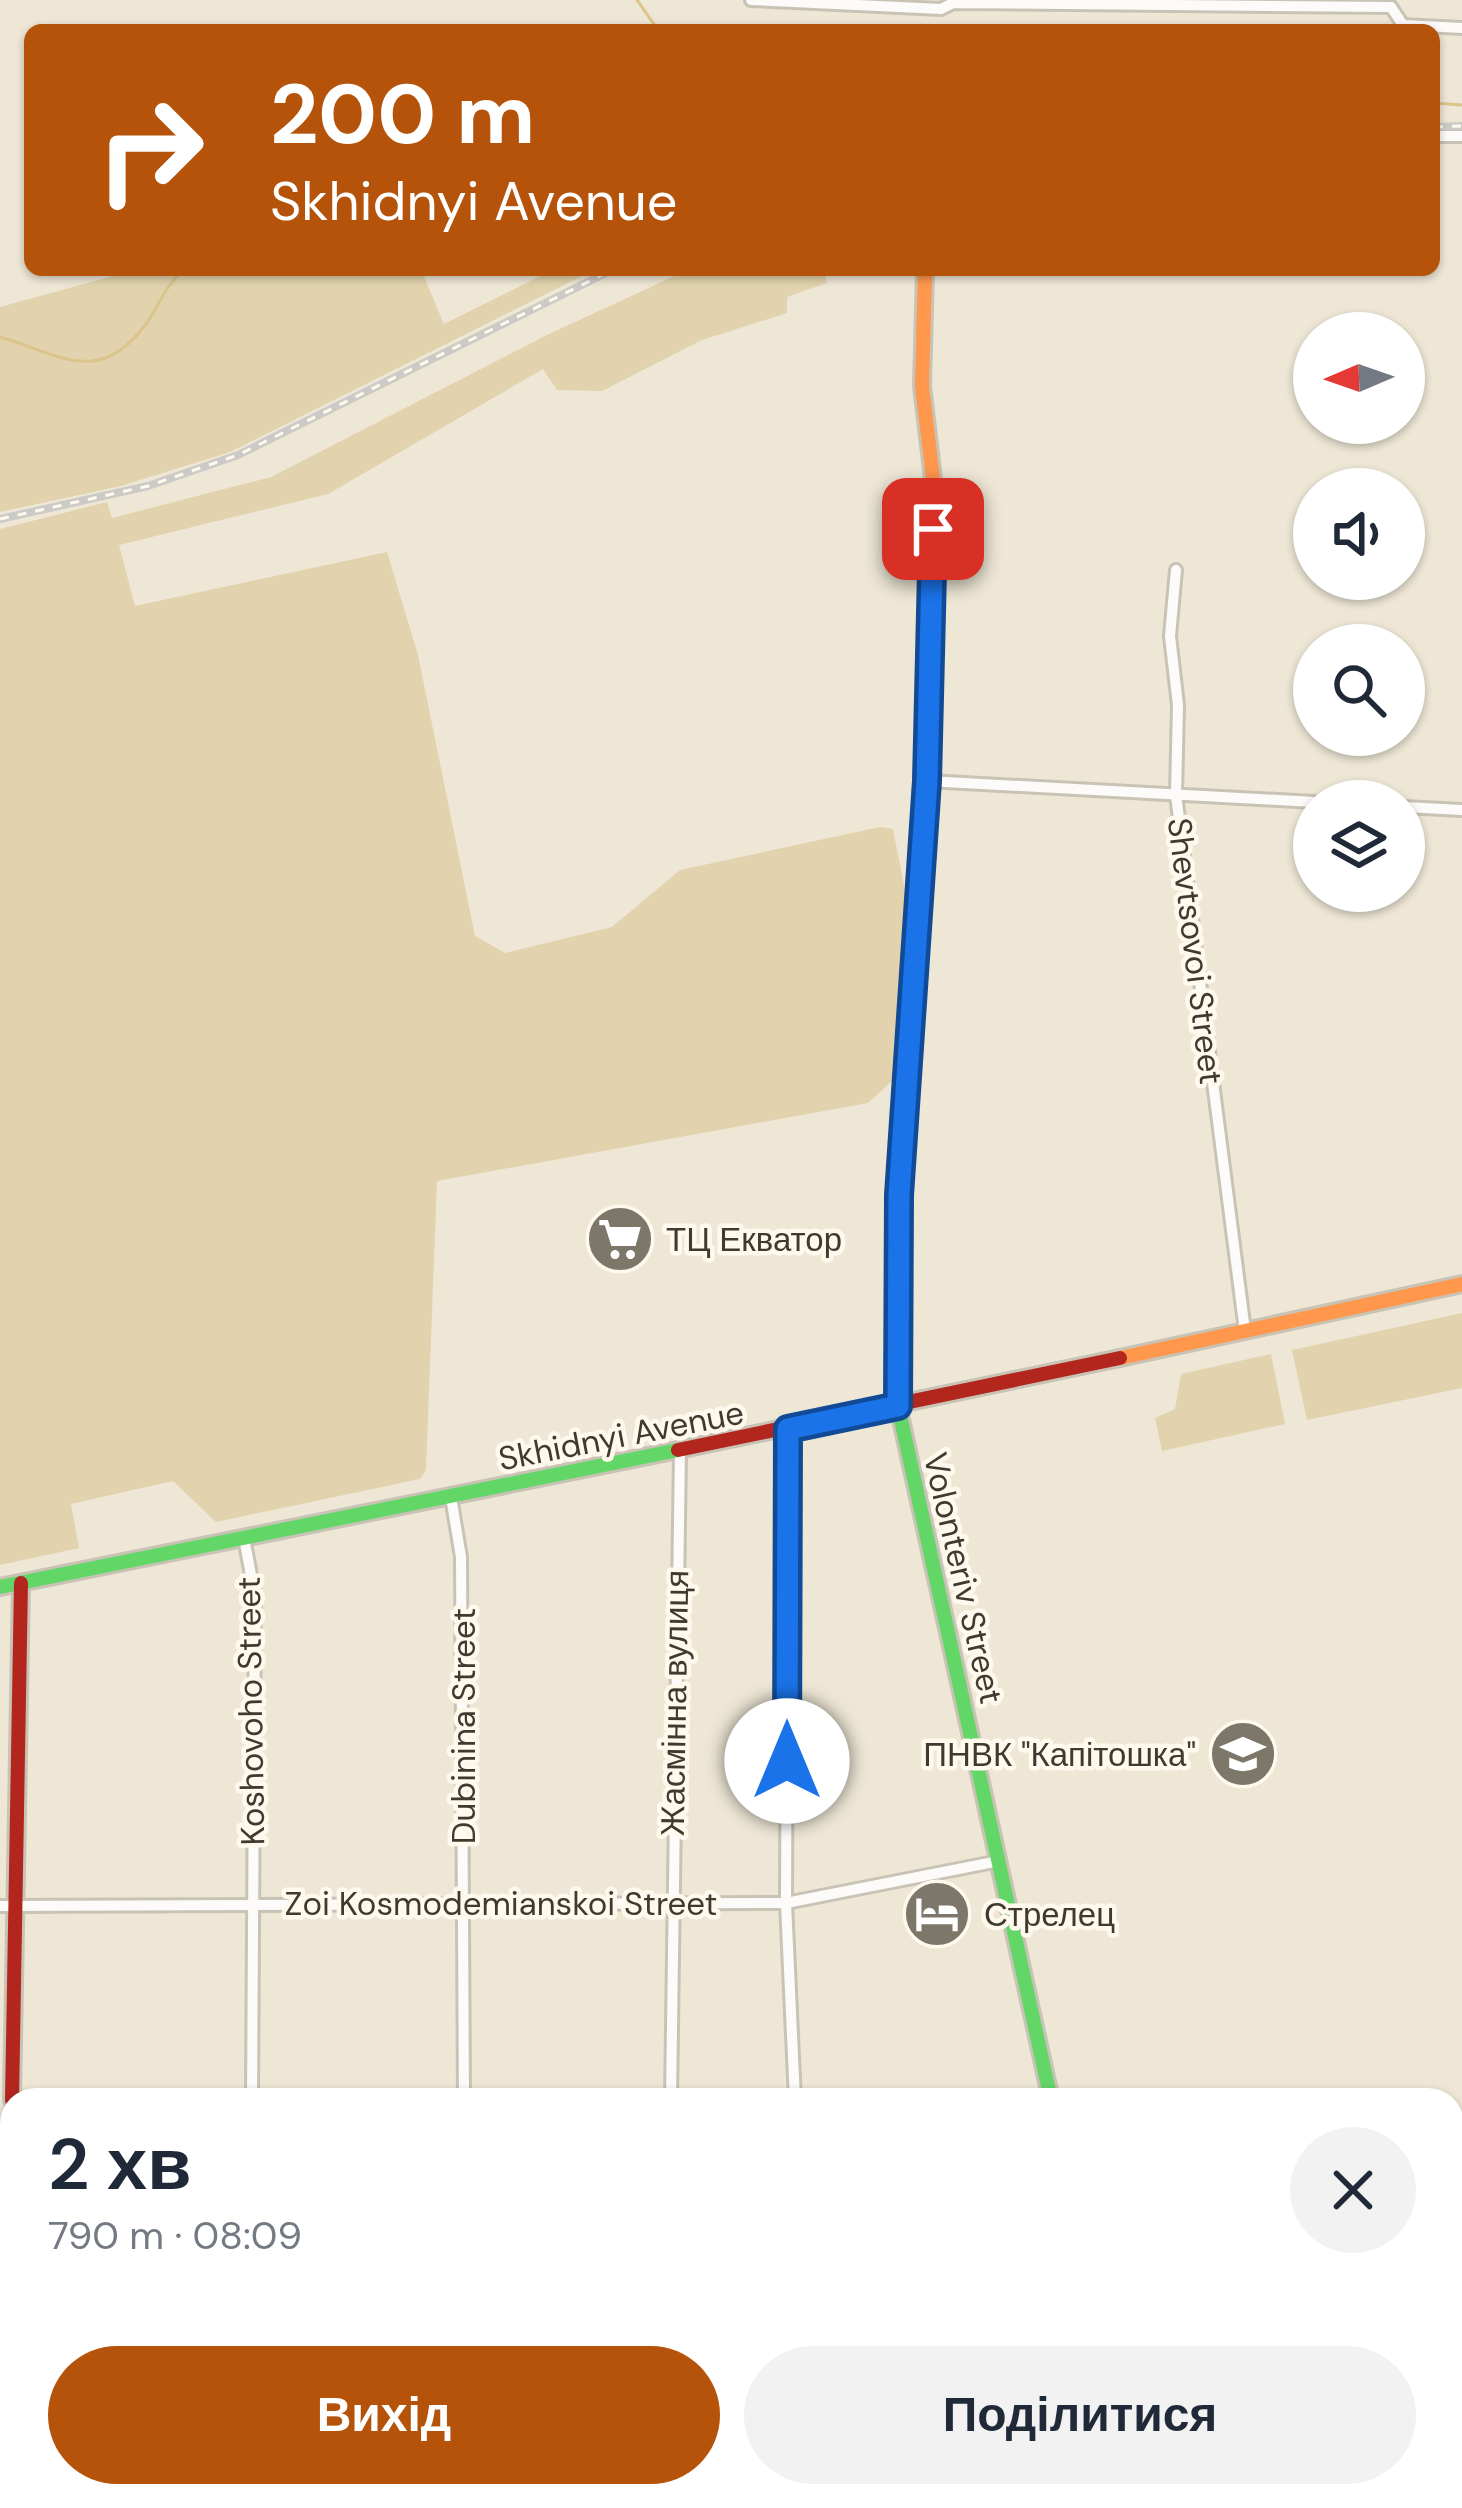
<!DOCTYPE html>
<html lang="uk">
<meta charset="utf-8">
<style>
body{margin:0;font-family:"DM Sans",sans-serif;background:#f2f2f3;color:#1f2937;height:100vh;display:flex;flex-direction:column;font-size:45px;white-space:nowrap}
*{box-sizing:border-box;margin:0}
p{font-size:39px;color:#747a83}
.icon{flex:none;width:66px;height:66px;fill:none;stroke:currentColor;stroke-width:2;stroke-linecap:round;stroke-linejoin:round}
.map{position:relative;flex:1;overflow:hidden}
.sheet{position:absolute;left:0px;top:2088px;width:1464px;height:420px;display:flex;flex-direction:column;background:#fff;border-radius:36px 36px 0 0;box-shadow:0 3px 9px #0004}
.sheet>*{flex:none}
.top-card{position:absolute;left:24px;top:24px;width:1416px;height:252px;border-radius:18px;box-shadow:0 3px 9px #0004;background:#b45309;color:#fff;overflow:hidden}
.needle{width:78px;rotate:268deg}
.buttons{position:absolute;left:1293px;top:312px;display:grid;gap:24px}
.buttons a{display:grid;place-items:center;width:132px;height:132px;border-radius:50%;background:#fff;box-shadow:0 3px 9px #0004;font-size:60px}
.pin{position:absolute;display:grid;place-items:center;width:102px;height:102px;color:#fff;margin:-51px;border-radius:24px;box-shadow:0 6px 18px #0006}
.me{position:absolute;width:132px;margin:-66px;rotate:0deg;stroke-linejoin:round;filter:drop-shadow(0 0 9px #0008)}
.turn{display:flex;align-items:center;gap:42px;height:252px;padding:0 48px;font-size:54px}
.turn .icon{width:156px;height:156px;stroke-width:2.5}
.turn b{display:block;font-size:84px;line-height:102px}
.round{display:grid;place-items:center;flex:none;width:126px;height:126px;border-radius:63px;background:#f2f2f3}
.head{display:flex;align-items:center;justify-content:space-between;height:204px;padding:0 48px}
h1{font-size:72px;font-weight:600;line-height:90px}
.primary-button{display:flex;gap:24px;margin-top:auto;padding:24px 48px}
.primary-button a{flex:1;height:138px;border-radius:72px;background:#b45309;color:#fff;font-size:48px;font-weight:600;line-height:138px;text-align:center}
.primary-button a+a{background:#f2f2f3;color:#1f2937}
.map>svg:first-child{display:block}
.green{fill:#e2d3ae}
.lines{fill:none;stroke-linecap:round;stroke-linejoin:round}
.stream{stroke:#dbc58c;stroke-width:3}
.street-casing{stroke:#c9c3b6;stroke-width:16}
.fast-casing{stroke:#c9c3b6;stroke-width:20}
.slow-casing{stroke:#c9c3b6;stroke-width:20}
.jam-casing{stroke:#c9c3b6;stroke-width:20}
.street{stroke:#fcfbf9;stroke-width:10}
.fast{stroke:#63d668;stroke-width:14}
.slow{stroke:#ff974d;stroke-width:14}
.jam{stroke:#b3261e;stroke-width:14}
.rail-casing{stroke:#cccac6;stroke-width:8}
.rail{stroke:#fef9ec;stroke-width:3;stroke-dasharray:9;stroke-linecap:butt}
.route-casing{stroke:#114b97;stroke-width:30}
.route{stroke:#1a73e8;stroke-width:21}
.labels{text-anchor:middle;stroke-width:9;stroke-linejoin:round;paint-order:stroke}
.street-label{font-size:33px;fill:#3e3a2d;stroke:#fef9ec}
.poi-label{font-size:33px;fill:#3e3a2d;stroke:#fef9ec;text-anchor:start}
</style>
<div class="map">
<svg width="1462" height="2508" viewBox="0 0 1462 2508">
<rect width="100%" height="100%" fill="#eee7d6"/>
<!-- green -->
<g class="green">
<path d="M135 270H421L444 324 553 270H594L230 452 121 486 0 512V307Z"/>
<path d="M824 270 827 283 787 297V313L702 340 602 391 557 390 543 369 328 494 119 545 135 606 387 552 418 655 475 936 505 953 612 927 680 870 880 827 893 829 912 926 900 1074 868 1103 437 1181 426 1470 420 1479 216 1522 173 1481 71 1504 79 1548 0 1565V529L107 502 112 518 271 477 547 335 683 272Z"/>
<path d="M1462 1313V1388L1307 1420 1292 1350Z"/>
<path d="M1271 1354 1285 1424 1162 1451 1155 1418 1175 1409 1181 1374Z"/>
</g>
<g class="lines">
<!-- stream -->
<g class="stream">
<path d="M637 0 658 30"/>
<path d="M1434 103 1462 105"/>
<path d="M0 337C59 354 99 388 146 324 160 305 164 286 184 270"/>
</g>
<!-- street casing -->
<g class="street-casing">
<g id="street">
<path d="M751 0 941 9 953 3 1391 7"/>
<path d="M1391 7 1403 25 1462 28"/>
<path d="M1434 136H1462"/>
<path d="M1176 570 1170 636 1178 705 1176 795 1245 1331"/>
<path d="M927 781 1314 802"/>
<path d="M1404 807 1462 810"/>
<path d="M788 1428 786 1903 795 2100"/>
<path d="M451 1497 461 1557 464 2100"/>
<path d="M244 1538 255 1596 252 2100"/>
<path d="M0 1906 786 1903 999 1861"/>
<path d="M671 2100 680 1450"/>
<path d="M1360 2496V2508"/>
</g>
</g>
<!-- fast casing -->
<g class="fast-casing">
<g id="fast">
<path d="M912 1029 899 1195 898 1406 1051 2100"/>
<path d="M0 1587 678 1450"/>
<path d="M1105 2496 1106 2508"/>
</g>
</g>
<!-- slow casing -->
<g class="slow-casing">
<g id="slow">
<path d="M912 1029 934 487 922 386 925 270"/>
<path d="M1120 1358 1462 1284"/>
</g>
</g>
<!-- jam casing -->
<g class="jam-casing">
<g id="jam">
<path d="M678 1450 1120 1358"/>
<path d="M12 2100 21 1583"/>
<path d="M1452 2346H1462"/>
<path d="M0 2384 7 2348 12 2119"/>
</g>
</g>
<!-- street -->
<use href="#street" class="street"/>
<!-- fast -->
<use href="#fast" class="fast"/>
<!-- slow -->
<use href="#slow" class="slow"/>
<!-- jam -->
<use href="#jam" class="jam"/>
<!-- rail casing -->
<g class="rail-casing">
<g id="rail">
<path d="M1434 127 1462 126"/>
<path d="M0 519 148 486 238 455 612 270"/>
</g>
</g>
<!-- rail -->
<use href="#rail" class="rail"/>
</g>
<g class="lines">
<!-- route casing -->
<g class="route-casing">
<path id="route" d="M787 1761 788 1429 898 1406 899 1195 927 781 933 529"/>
</g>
<!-- route -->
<use href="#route" class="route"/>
</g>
<!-- icons -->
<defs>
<g id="supermarket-disc" transform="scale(3.45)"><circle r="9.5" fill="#7c7768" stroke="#fef9ec"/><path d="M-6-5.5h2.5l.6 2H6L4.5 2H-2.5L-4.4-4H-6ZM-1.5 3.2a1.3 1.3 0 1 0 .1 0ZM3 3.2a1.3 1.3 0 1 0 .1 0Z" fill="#fff"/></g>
<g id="school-disc" transform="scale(3.45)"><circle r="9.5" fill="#7c7768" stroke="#fef9ec"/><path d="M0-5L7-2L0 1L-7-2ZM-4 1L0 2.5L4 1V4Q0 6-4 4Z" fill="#fff"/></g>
<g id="hotel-disc" transform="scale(3.45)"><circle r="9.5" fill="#7c7768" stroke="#fef9ec"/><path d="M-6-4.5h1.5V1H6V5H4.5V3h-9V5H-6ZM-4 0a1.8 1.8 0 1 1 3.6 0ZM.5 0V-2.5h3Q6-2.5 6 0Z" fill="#fff"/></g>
</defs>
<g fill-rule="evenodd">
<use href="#supermarket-disc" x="620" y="1239"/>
<use href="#school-disc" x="1243" y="1754"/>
<use href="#hotel-disc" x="937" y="1914"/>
</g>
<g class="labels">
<!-- street labels -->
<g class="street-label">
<text transform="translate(1196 951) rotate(83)" y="12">Shevtsovoi Street</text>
<text transform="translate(621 1435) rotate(-11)" y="12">Skhidnyi Avenue</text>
<text transform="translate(964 1578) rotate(77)" y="12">Volonteriv Street</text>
<text transform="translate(674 1703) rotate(-89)" y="12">Жасмінна вулиця</text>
<text transform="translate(250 1711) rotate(-91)" y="12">Koshovoho Street</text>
<text transform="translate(463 1726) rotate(-90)" y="12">Dubinina Street</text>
<text x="501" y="1915">Zoi Kosmodemianskoi Street</text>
</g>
<!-- poi labels -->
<g class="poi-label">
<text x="666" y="1251">ТЦ Екватор</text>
<text x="1196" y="1766" text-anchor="end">ПНВК "Капітошка"</text>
<text x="984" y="1926">Стрелец</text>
</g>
</g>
</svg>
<div class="buttons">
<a><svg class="needle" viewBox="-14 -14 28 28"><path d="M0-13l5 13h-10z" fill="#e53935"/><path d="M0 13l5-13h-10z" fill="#747a83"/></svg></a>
<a><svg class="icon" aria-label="sound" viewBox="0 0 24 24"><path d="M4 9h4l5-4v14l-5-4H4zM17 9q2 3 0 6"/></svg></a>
<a><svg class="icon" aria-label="search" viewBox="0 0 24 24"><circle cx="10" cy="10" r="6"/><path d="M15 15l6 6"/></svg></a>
<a><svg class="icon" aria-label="layers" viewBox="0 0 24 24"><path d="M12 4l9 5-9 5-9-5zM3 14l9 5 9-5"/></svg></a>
</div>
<div class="pin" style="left:933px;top:529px;background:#d93025"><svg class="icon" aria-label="arrive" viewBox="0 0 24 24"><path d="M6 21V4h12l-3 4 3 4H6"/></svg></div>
<svg class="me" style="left:787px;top:1761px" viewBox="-20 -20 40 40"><circle r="19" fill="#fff"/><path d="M0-13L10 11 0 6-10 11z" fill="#1a73e8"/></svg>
<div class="top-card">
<div class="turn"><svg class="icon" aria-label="right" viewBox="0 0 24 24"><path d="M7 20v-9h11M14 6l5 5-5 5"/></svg><div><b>200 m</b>Skhidnyi Avenue</div></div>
</div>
<section class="sheet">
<div class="head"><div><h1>2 хв</h1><p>790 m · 08:09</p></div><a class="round"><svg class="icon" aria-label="close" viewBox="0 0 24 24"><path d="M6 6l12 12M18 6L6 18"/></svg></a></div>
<div class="primary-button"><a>Вихід</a><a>Поділитися</a></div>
</section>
</div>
